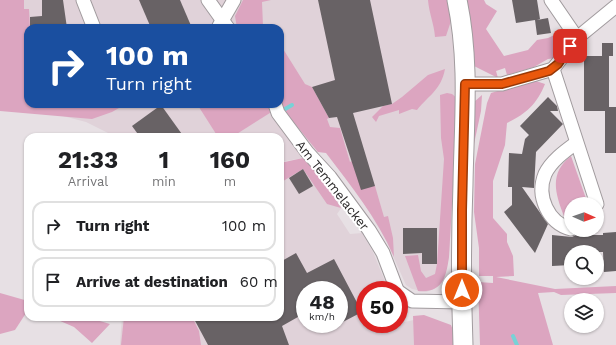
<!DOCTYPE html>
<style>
body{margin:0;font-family:"Work Sans",sans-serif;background:#f2f2f2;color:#202124;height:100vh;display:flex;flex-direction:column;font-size:15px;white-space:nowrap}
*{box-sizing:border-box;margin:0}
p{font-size:13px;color:#757577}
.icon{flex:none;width:22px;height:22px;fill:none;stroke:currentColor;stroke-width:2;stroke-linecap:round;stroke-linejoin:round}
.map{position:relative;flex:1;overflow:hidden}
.side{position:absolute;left:24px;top:133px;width:260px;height:188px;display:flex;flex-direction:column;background:#fff;border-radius:12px;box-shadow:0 1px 3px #0004}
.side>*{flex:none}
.banner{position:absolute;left:24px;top:24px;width:260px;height:84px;border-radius:12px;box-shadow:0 1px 3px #0004;background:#1a4fa0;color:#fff;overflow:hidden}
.needle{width:26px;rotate:92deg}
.controls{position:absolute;left:564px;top:197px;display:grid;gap:8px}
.controls a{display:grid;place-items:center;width:40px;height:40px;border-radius:50%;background:#fff;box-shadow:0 1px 3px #0004;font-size:20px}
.speed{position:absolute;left:296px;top:281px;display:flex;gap:8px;font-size:20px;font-weight:700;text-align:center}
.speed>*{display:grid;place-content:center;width:52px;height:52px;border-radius:50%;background:#fff;box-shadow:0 1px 3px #0004;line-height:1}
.speed small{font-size:10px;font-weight:400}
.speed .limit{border:6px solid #d22;background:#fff;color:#111}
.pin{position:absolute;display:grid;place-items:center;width:34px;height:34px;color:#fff;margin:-17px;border-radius:8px;box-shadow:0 2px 6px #0006}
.me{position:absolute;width:44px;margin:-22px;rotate:0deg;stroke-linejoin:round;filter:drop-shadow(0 0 3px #0008)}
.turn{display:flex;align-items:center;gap:14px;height:84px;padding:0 16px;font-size:18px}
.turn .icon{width:52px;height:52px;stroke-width:2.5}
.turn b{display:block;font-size:28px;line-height:34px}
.eta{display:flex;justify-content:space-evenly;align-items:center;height:68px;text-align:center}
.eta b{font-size:24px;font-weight:700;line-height:28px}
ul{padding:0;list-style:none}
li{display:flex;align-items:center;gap:12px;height:50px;margin:0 8px 6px;padding:0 8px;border:2px solid #e0e0e0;border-radius:12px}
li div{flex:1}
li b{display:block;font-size:15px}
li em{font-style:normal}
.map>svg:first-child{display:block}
.built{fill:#e0d2d9;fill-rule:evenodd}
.green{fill:#dca5c0}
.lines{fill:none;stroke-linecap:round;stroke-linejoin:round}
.stream{stroke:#77d2d6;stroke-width:4}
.building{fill:#686265}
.minor-casing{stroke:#a19b9e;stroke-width:15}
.secondary-casing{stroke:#a19b9e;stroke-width:21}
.minor{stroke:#fff;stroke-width:13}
.secondary{stroke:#fff;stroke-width:19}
.route-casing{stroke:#983908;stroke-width:10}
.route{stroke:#ea580c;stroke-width:7}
.labels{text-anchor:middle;stroke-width:4;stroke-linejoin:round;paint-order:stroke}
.street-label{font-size:13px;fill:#2b292a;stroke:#fff}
</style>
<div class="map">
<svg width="616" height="345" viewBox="0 0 616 345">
<rect width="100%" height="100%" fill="#e7e0e4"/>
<!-- built -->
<g class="built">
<path d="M0 0H449L457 48 454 171 449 257 444 278 440 285 434 289 426 292 412 289 406 285 385 238 365 205 326 152H318L303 158 280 162V137H116L86 122 63 116 35 104H280V28H28Z"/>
<path d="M307 160 342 207 337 214 350 234 362 233 373 252 384 279 388 290H365V324H381L386 331 399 327 400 323 414 320 440 345H120L122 317H280V171ZM305 290H339V324H305Z"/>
</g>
<!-- green -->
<g class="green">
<path d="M0 0H24V9H29L30 28H28V104H126L112 112 92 119 0 111Z"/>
<path d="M243 0H271L262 2 263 26H273V28H237L235 16Z"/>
<path d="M428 0H448L451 21 446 36 435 37C434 24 429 13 428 0Z"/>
<path d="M461 0H484L486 4 497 11 486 29 504 56 528 50 537 40 548 38 563 31V37L553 42 558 50 557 58 548 59 534 67 507 75 505 68 496 71 498 78 474 66Z"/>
<path d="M280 44 305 84 312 87 329 118 327 119 330 127 340 128 350 162 352 161 375 186 384 217 388 216 393 238 394 257C378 219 351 186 326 153L318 152 282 108 280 100Z"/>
<path d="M445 69C441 90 429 95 417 110L412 109 399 114V110L379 116 376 122 372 117 383 106 392 104 402 97 428 75Z"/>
<path d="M536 81 545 84C537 104 526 114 507 123L505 145 493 181V218L507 234V242L513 256 514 276 496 277 555 289 616 286V293L561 295 554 292 538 293 553 345H480L478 282 493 283V276H479V248L474 212 475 164 487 103 491 93 518 85Z"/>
<path d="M447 93 452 94 458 99 449 257C446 277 443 293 418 291L405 256 418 255 421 271 426 278 435 274 437 264 444 159 441 138 440 95Z"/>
<path d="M482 95 481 111 471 158 474 102Z"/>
<path d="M197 104H268L273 111 232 137H218Z"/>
<path d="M571 156 588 204H571V216H564C555 193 549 173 571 156Z"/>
<path d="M303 158 313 163 341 208 327 204 303 169 280 183V163Z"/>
<path d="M0 293 28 301V310L15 330 0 334Z"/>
<path d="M424 315 451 325 454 333 455 345H414L413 316Z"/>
<path d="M51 317H86L110 324 92 343 74 327Z"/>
<path d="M124 317H192L199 331 201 345H121Z"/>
</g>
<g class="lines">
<!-- stream -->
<g class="stream">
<path d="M280 112 292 105"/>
<path d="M513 336 517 345"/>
</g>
</g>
<!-- building -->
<g class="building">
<path d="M42 0H63L67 28H30V17L42 16Z"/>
<path d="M139 0H180L192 28H151Z"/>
<path d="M318 0H370L392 104 353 113 375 186 361 190 337 117 329 118 312 87 335 80Z"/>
<path d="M512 0H537L540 19 537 20 548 18 551 33 537 35 535 20 516 23Z"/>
<rect x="602" y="43" width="11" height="13"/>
<path d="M584 56H609V107H616V153H605V111H584Z"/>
<path d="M548 97 557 106 558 111H550L563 124 536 152 534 188 522 187 548 224 535 253 504 212 512 205V187H508L509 153 522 154 525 139 529 135 520 126Z"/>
<path d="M161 105 184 137H140L132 126Z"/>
<path d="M303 169 313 186 299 194 289 178Z"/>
<path d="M403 228H437V264H422V253L403 254Z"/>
<path d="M616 232V271L604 272 603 252H571V265L552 266V235L572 237 576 235H603V233Z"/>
<path d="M296 253 307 273 334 259 362 312 339 324V290H305V313L282 326 289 345H208L193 317H280V262Z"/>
</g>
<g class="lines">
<!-- minor casing -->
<g class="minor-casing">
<g id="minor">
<path d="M83 0 94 28"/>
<path d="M208 0 228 28"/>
<path d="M551 0 577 38"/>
<path d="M219 26 234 0"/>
<path d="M553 69 597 204"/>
<path d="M465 84H502L553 69 577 38 616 6"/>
<path d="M275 104 278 113 307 152 330 177 369 230 383 253 397 290"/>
<path d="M571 229C548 223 536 196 545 174 551 161 565 151 576 143"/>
<path d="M399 292 412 301 462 302"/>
</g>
</g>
<!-- secondary casing -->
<g class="secondary-casing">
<path id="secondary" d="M457 0C470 61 464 123 463 184 461 238 461 292 463 345"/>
</g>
<!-- minor -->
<use href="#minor" class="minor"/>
<!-- secondary -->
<use href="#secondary" class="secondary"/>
</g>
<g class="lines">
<!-- route casing -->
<g class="route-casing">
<path id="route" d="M462 290V210L465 84H502L549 71 558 64 570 46"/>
</g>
<!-- route -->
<use href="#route" class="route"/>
</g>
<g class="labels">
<!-- street labels -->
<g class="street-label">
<text transform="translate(333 185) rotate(52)" y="5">Am Temmelacker</text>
</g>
</g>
</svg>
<div class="controls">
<a><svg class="needle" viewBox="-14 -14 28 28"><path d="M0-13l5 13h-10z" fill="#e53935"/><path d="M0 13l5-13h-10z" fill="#757577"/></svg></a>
<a><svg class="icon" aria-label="search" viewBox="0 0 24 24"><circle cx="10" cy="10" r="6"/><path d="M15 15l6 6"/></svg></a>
<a><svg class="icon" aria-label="layers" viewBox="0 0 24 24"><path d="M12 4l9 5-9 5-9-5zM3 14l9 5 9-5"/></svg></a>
</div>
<div class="speed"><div>48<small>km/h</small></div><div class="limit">50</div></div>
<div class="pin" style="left:570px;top:46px;background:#d93025"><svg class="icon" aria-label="arrive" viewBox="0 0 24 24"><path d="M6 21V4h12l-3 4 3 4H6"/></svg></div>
<svg class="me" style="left:462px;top:290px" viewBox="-20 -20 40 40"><circle r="17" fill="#ea580c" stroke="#fff" stroke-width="3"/><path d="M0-11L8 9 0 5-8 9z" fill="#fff"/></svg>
<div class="banner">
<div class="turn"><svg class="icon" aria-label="right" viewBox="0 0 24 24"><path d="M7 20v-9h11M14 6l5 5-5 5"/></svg><div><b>100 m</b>Turn right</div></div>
</div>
<section class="side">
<div class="eta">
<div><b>21:33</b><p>Arrival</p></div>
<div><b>1</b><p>min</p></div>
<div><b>160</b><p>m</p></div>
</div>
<ul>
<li><svg class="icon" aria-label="right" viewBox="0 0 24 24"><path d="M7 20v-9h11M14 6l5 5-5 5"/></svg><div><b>Turn right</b></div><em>100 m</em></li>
<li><svg class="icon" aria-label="arrive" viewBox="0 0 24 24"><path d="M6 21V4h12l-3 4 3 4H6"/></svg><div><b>Arrive at destination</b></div><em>60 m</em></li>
</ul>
</section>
</div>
